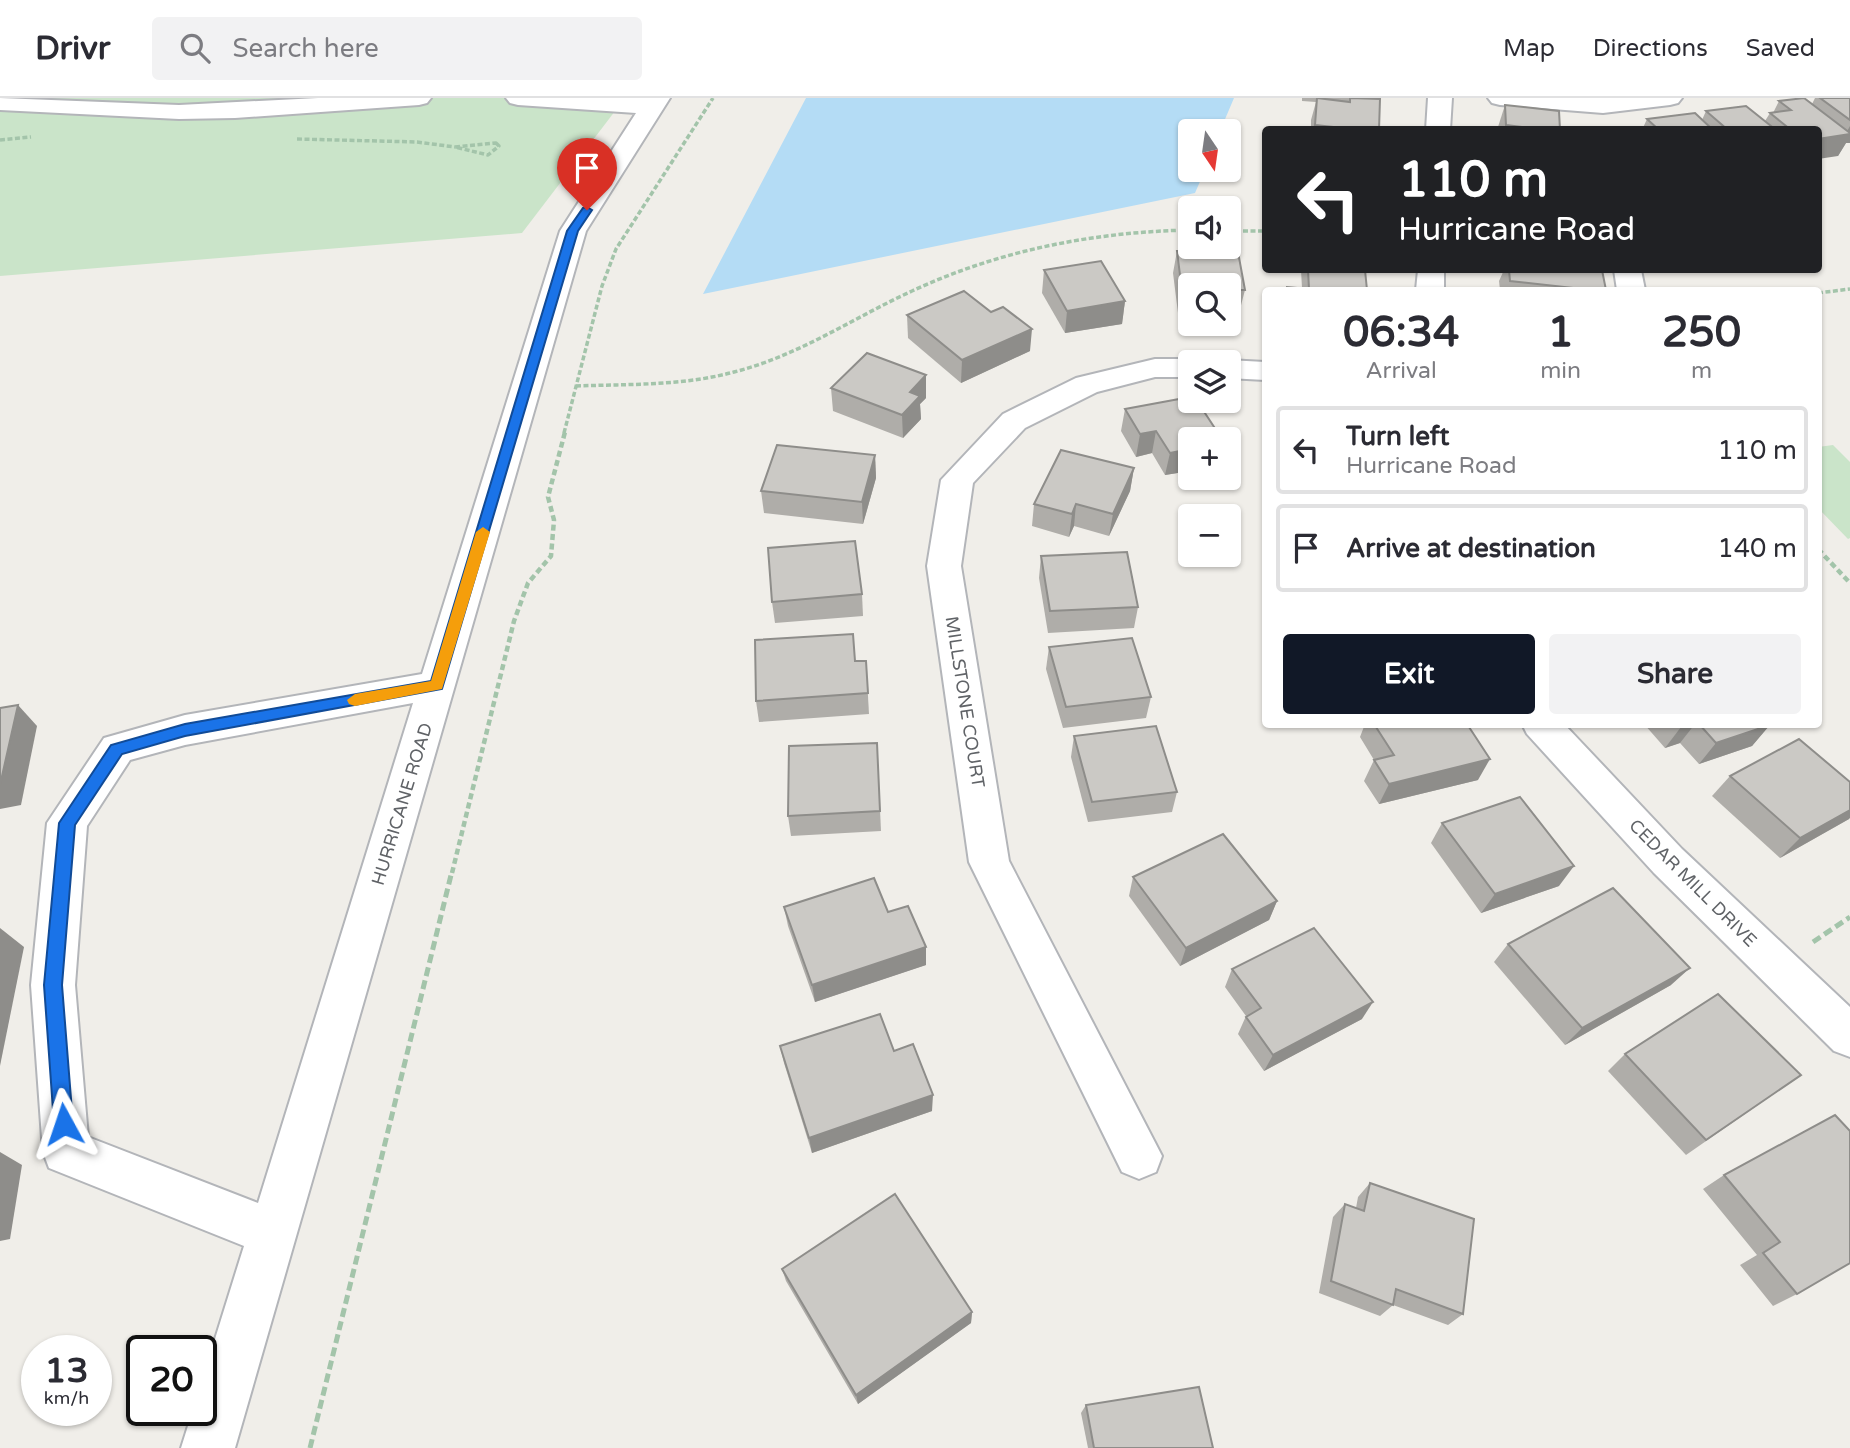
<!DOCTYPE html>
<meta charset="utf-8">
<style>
body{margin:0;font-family:"Varela Round",sans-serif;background:#f2f2f3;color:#2b2b33;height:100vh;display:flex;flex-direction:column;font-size:26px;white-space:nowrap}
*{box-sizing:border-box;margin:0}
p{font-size:23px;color:#7c7c81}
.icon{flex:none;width:38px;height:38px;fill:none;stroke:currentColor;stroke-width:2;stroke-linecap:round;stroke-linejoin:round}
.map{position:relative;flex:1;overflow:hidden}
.side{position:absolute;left:1262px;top:189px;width:560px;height:441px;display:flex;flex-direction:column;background:#fff;border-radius:7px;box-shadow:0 2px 5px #0004}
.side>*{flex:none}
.top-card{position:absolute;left:1262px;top:28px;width:560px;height:147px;border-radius:7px;box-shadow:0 2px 5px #0004;background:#202124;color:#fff;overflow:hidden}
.needle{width:46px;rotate:167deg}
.controls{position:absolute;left:1178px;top:21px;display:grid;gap:14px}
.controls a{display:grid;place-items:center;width:63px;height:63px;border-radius:7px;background:#fff;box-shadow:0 2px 5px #0004;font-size:35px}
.speed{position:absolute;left:21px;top:1237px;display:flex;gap:14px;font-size:35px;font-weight:700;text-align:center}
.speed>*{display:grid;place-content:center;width:91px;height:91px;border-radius:50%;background:#fff;box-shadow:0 2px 5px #0004;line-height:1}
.speed small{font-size:18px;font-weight:400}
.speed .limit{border:4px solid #111;border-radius:10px;background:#fff;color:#111}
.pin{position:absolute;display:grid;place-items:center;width:60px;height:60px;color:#fff;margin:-72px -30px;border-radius:50% 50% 50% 0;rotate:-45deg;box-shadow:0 0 7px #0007}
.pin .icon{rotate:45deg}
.me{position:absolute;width:77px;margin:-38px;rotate:355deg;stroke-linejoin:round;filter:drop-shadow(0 0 5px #0008)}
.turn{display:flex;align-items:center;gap:24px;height:147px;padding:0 21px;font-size:32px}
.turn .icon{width:91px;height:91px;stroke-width:2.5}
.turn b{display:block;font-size:49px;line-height:60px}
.eta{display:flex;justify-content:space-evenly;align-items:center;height:119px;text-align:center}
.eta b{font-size:42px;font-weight:700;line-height:49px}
.action{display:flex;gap:14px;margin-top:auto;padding:14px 21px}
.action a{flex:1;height:80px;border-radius:7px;background:#111827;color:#fff;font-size:28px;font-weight:700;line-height:80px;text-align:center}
.action a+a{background:#f2f2f3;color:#2b2b33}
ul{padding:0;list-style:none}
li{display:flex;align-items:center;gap:21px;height:88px;margin:0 14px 10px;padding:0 7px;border:4px solid #e1e1e2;border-radius:7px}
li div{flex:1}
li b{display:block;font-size:26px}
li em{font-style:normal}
header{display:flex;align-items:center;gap:42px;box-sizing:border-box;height:98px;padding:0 35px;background:#fff;border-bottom:2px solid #e1e1e2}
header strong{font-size:33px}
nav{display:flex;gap:38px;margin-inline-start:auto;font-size:24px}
.search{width:490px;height:63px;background:#f2f2f3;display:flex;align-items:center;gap:18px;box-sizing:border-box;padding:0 24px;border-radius:7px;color:#7c7c81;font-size:26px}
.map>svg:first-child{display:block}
.green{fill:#cae4c9}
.water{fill:#b4dcf5}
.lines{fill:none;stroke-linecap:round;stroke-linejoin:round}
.minor-casing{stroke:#b3b5b9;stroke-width:4}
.path-far2{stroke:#a3c4aa;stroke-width:3.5;stroke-dasharray:5 2.5;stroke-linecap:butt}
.path-far1{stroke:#a3c4aa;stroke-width:4.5;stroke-dasharray:6 3.5;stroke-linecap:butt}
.path{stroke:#a3c4aa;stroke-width:5;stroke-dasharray:9 4.5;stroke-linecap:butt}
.minor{fill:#fff;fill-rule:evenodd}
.wall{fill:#afada9}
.shaded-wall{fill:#8e8d8a}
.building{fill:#cbc9c5;stroke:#8e8d8a;stroke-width:2}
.route{fill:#1a73e8;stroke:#114b97;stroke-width:2}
.slow{fill:#f59e0b}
.labels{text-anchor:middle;stroke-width:6;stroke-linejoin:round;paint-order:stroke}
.street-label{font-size:18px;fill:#606367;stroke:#fff}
</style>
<header>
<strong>Drivr</strong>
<div class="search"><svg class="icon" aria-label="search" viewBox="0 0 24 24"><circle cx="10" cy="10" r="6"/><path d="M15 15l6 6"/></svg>Search here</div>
<nav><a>Map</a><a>Directions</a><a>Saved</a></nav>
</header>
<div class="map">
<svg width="1850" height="1350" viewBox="0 0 1850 1350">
<rect width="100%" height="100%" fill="#f0eee9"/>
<!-- green -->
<g class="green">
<path d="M0 0H625L522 135 0 178Z"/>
<path d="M1833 347 1850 364V440L1848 441 1818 410V349Z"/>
</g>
<!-- water -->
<path class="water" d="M806 0H1234L1220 33H1190V72H1205L1195 95 703 196Z"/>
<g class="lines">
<!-- minor casing -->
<g class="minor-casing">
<g id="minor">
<path d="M0 0 179 7 318 0H431L427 5 419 7 235 20 179 21 0 12Z"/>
<path d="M506 0H670L586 133 235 1350H181L193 1312H201V1286L244 1148 49 1070 43 1054 31 887 47 725 104 640 185 617 422 576 560 133 636 15 518 7 510 5ZM413 605 258 1105 88 1039 75 887 87 728 130 662 185 647Z"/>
<path d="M1428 0H1452L1450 32H1426Z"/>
<path d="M1488 0H1682L1678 5 1670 7 1603 15 1500 7 1492 5Z"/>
<path d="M1418 172H1444V192H1416Z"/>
<path d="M1614 172H1641L1645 192H1617Z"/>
<path d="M1155 261H1190L1201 264H1190V279H1155L1097 294 1025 330 973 385 961 468 1009 763 1162 1058 1156 1074 1139 1081 1122 1074 969 764 927 468 941 382 1003 316 1076 280Z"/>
<path d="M1228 262 1265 264V282L1228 280V264H1218Z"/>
<path d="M1522 626H1564L1682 751 1850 909V959L1834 953 1654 775 1527 636Z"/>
</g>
</g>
<!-- path-far2 -->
<g class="path-far2">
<path d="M297 41 417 44 455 49"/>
<path d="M0 42 31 39"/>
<path d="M496 45 499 48 488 57 455 49Z"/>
<path d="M1228 133H1265"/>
<path d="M1818 195 1850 191"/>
<path d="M576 288C629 286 683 288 734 274 798 258 853 220 912 193 1000 152 1094 134 1190 132"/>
<path d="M564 335 602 188 616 151 713 0"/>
</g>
<!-- path-far1 -->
<g class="path-far1">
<path d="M1818 451 1850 485"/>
<path d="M452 775 514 523 528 485 551 458 554 422 548 399 565 334"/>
</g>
<!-- path -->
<g class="path">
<path d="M1813 844 1850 819"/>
<path d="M310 1350 452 773"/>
</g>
<!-- minor -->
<use href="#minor" class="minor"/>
</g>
<!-- wall -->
<g class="wall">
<path d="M1302 0H1374L1379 32H1311V22L1316 4 1302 3Z"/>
<path d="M1815 0H1850V45H1846L1838 58 1818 32H1642L1647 21 1702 22 1706 13 1765 23 1770 15H1773L1779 3 1812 6Z"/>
<path d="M1505 7 1560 32H1497Z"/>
<path d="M1177 153 1245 192 1239 215H1228V187H1190V224L1179 223 1173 175Z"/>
<path d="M1044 172 1125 203 1122 226 1065 235 1042 195Z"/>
<path d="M1301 172H1365L1367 192H1286L1287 189 1302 190Z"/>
<path d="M1504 172H1601L1606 192H1500L1499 183Z"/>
<path d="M907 217 1030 253 961 285 908 240Z"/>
<path d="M831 290 926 300 920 306 921 321 903 340 833 313Z"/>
<path d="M1125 311 1190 341V373L1165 377 1152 355 1136 359 1121 333Z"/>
<path d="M875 357 876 380 863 426 764 415 761 393Z"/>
<path d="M1134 370 1130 393 1109 438 1074 428 1069 439 1032 428 1034 406Z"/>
<path d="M1265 442V464L1262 452Z"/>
<path d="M1041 458 1138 509 1134 530 1048 535 1039 480Z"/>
<path d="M862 496 863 518 775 525 772 504Z"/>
<path d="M1049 549 1151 599 1146 620 1063 630 1046 571Z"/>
<path d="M855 563H866L869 616 759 624 756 603Z"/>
<path d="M1365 626H1467L1478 682 1379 706 1364 683 1374 662 1360 639Z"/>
<path d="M1644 626H1770L1752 648 1699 666 1680 645 1665 650Z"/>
<path d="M1074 638 1177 694 1172 714 1088 724 1071 659Z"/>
<path d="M877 645 881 733 791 738 788 718Z"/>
<path d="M1730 678 1849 721 1780 760 1712 698Z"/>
<path d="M1442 725 1559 788 1481 815 1431 745Z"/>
<path d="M1133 779 1277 803 1269 822 1180 868 1129 798Z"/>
<path d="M784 809 926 849V867L815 904 788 828Z"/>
<path d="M1508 846 1671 887 1565 947 1494 864Z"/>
<path d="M1232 871 1362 921 1264 973 1238 936 1246 918 1225 889Z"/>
<path d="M780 948 894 953 932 1013 812 1055 784 965Z"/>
<path d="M1625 956 1801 977 1686 1057 1608 973Z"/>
<path d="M1850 1033 1797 1196 1773 1208 1740 1167 1757 1157 1703 1091 1724 1077Z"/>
<path d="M1370 1085 1463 1216 1448 1227 1393 1207 1380 1218 1319 1195 1333 1119 1345 1106 1356 1110 1358 1099Z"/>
<path d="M782 1171 972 1214 971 1225 858 1306 786 1183Z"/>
<path d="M1086 1307 1213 1350H1088L1081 1315Z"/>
</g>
<!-- shaded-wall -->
<g class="shaded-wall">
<path d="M1850 28V45H1846L1838 58 1818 61V41L1845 37Z"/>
<path d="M1125 203 1122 226 1065 235 1067 213Z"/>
<path d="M1032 231 1030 253 961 285 962 262Z"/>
<path d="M926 277V300L920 306 921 321 903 340 902 317 910 294Z"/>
<path d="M1156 333 1152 355 1136 359 1140 336Z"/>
<path d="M1190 351V373L1165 377 1170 355Z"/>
<path d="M875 357 876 380 863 426 862 404Z"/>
<path d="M1134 370 1130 393 1109 438 1113 416Z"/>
<path d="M1076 406 1074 428 1069 439 1072 416Z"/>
<path d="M18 607 37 628 21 707 0 711V687Z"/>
<path d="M1688 626H1695L1680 645 1665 650 1681 629Z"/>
<path d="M1770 627 1752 648 1699 666 1716 645Z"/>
<path d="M1490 661 1478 682 1379 706 1389 686Z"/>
<path d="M1850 712V720L1849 721 1780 760 1800 740Z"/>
<path d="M1574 768 1559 788 1481 815 1495 796Z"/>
<path d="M1277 803 1269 822 1180 868 1186 850Z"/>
<path d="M0 830 24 849 0 968Z"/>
<path d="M926 849V867L815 904 812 887Z"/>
<path d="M1690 870 1671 887 1565 947 1582 930Z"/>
<path d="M1373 904 1362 921 1264 973 1273 957Z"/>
<path d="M933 997 932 1013 812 1055 809 1040Z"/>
<path d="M0 1054 22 1067 10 1141 0 1143Z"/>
<path d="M972 1214 971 1225 858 1306 856 1297Z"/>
</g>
<!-- building -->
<g class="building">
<path d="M1317 0 1350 4V0L1380 1 1379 32H1361L1315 27Z"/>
<path d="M1804 0 1850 35V36L1818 41V32H1791L1770 15 1791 12 1779 3Z"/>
<path d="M1820 0H1850V22Z"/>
<path d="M1505 7 1559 13 1560 32H1546L1506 27Z"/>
<path d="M1746 8 1776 32H1728L1706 13Z"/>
<path d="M1695 15 1713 32H1659L1647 21Z"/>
<path d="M1177 153 1238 154 1245 192H1228V187H1190V201H1183Z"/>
<path d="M1101 163 1125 203 1067 213 1044 172Z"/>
<path d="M1308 172H1365L1367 192H1287V189L1309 191Z"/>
<path d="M1509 172H1602L1606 192H1591L1510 183Z"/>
<path d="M964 193 991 214 1003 209 1032 231 962 262 907 217Z"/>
<path d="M867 255 926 277 910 294 920 298 902 317 831 290Z"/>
<path d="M1190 299V303H1197L1222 341H1190V351L1170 355 1156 333 1140 336 1125 311Z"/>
<path d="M777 347 875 357 862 404 761 393Z"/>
<path d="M1061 352 1134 370 1113 416 1076 406 1072 416 1034 406Z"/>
<path d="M855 443 862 496 772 504 768 450Z"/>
<path d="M1127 454 1138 509 1050 513 1041 458Z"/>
<path d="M853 536 855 563H866L868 595 756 603 755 542Z"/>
<path d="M1132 540 1151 599 1066 609 1049 549Z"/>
<path d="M18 607 0 687V610Z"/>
<path d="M1374 626H1467L1490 661 1389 686 1374 662 1394 657Z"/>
<path d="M1699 626H1770V627L1716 645Z"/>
<path d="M1156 628 1177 694 1092 704 1074 638Z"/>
<path d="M1799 641 1850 684V712L1800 740 1730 678Z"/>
<path d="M877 645 880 713 788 718 789 648Z"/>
<path d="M1520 699 1574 768 1495 796 1442 725Z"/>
<path d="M1223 736 1277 803 1186 850 1133 779Z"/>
<path d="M874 780 888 814 908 808 926 849 812 887 784 809Z"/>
<path d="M1613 790 1690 870 1582 930 1508 846Z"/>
<path d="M1314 830 1373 904 1273 957 1246 919 1261 910 1232 871Z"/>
<path d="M1718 896 1801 977 1706 1042 1625 956Z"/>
<path d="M880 916 894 953 913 946 933 997 809 1040 780 948Z"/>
<path d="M1835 1017 1850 1033V1165L1797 1196 1763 1155 1780 1144 1724 1077Z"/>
<path d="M1370 1085 1474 1121 1463 1216 1396 1191 1393 1207 1331 1183 1345 1106 1364 1113Z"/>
<path d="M895 1096 972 1214 856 1297 782 1171Z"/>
<path d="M1199 1289 1213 1350H1094L1086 1307Z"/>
</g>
<!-- route -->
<path class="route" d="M587 109 592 112 578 133 442 591 185 638 122 656 75 727 62 887 73 1026 71 1033 64 1036 57 1033 54 1026 44 887 59 725 111 647 185 626 431 583 567 133 583 110Z"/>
<!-- slow -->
<path class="slow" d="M483 429 490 434 442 591 355 608 349 606 347 602 355 596 431 583 476 434Z"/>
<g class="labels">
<!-- street labels -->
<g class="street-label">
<text transform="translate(965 604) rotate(81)" y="6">MILLSTONE COURT</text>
<text transform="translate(402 706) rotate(-73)" y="6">HURRICANE ROAD</text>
<text transform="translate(1693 785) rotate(45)" y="6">CEDAR MILL DRIVE</text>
</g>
</g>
</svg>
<div class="controls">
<a><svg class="needle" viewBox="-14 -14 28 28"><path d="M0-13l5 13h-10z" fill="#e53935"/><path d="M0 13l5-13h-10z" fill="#7c7c81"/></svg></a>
<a><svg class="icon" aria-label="sound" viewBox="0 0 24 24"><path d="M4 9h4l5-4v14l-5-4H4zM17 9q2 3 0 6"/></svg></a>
<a><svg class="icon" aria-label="search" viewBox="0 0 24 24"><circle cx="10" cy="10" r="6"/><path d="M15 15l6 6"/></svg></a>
<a><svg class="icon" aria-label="layers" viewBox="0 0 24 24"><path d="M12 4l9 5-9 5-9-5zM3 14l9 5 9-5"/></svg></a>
<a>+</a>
<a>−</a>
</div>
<div class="speed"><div>13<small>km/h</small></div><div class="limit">20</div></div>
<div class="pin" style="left:587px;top:112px;background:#d93025"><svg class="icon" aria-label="arrive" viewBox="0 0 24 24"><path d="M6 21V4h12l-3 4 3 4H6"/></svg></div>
<svg class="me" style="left:64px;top:1026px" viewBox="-20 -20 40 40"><path d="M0-17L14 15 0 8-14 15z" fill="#1a73e8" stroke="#fff" stroke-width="4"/></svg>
<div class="top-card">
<div class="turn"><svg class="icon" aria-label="left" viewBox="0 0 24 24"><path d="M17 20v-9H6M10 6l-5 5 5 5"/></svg><div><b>110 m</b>Hurricane Road</div></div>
</div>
<section class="side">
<div class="eta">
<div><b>06:34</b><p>Arrival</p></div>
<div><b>1</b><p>min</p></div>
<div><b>250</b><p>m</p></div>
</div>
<ul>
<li><svg class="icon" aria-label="left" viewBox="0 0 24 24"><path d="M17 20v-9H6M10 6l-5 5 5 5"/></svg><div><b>Turn left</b><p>Hurricane Road</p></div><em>110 m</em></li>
<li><svg class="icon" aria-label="arrive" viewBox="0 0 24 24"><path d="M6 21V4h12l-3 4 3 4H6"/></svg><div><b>Arrive at destination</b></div><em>140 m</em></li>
</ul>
<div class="action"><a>Exit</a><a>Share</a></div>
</section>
</div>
